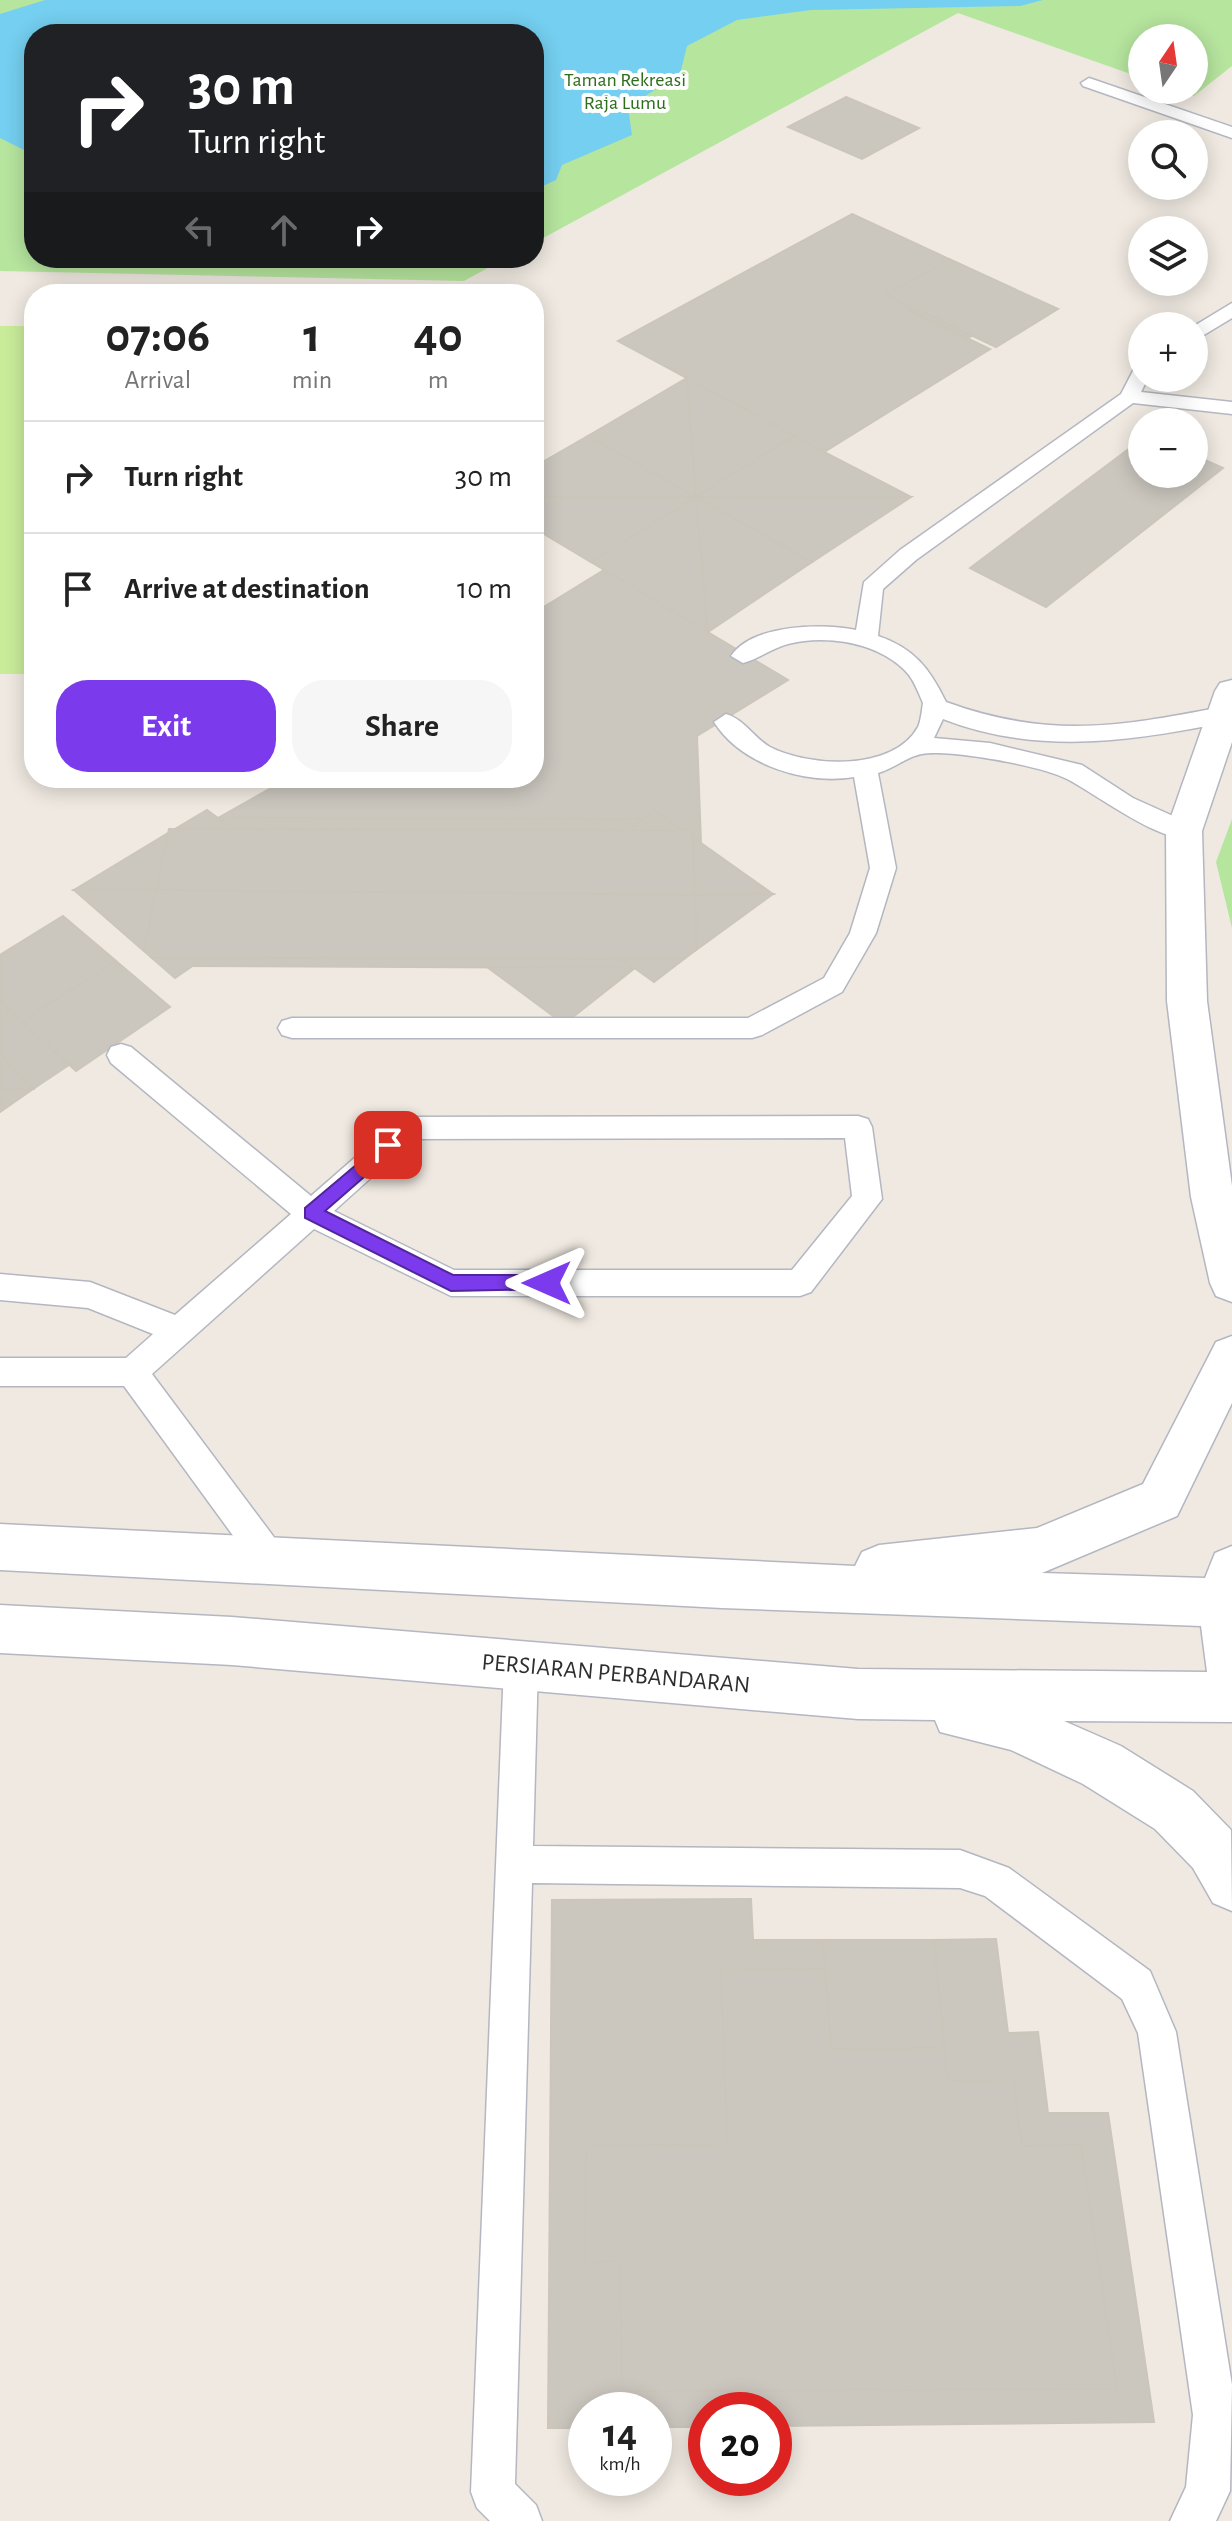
<!DOCTYPE html>
<meta charset="utf-8">
<style>
body{margin:0;font-family:"Alegreya Sans",sans-serif;background:#f6f6f6;color:#222;height:100vh;display:flex;flex-direction:column;font-size:30px;white-space:nowrap}
*{box-sizing:border-box;margin:0}
p{font-size:26px;color:#767676}
.icon{flex:none;width:44px;height:44px;fill:none;stroke:currentColor;stroke-width:2;stroke-linecap:round;stroke-linejoin:round}
.map{position:relative;flex:1;overflow:hidden}
.side{position:absolute;left:24px;top:284px;width:520px;height:504px;display:flex;flex-direction:column;background:#fff;border-radius:32px;box-shadow:0 4px 20px #0003}
.side>*{flex:none}
.guide{position:absolute;left:24px;top:24px;width:520px;height:244px;border-radius:32px;box-shadow:0 4px 20px #0003;background:#202124;color:#fff;overflow:hidden}
.needle{width:52px;rotate:13deg}
.controls{position:absolute;left:1128px;top:24px;display:grid;gap:16px}
.controls a{display:grid;place-items:center;width:80px;height:80px;border-radius:50%;background:#fff;box-shadow:0 4px 20px #0003;font-size:40px}
.speed{position:absolute;left:568px;top:2392px;display:flex;gap:16px;font-size:40px;font-weight:700;text-align:center}
.speed>*{display:grid;place-content:center;width:104px;height:104px;border-radius:50%;background:#fff;box-shadow:0 4px 20px #0003;line-height:1}
.speed small{font-size:20px;font-weight:400}
.speed .limit{border:12px solid #d22;background:#fff;color:#111}
.pin{position:absolute;display:grid;place-items:center;width:68px;height:68px;color:#fff;margin:-34px;border-radius:16px;box-shadow:0 4px 12px #0006}
.me{position:absolute;width:88px;margin:-44px;rotate:270deg;stroke-linejoin:round;filter:drop-shadow(0 0 6px #0008)}
.turn{display:flex;align-items:center;gap:28px;height:168px;padding:0 32px;font-size:36px}
.turn .icon{width:104px;height:104px;stroke-width:2.5}
.turn b{display:block;font-size:56px;line-height:68px}
.lanes{display:flex;align-items:center;height:76px;padding:0 32px;background:#0003;justify-content:center;gap:40px;direction:ltr}
.lanes .off{opacity:.35}
.eta{display:flex;justify-content:space-evenly;align-items:center;height:136px;text-align:center}
.eta b{font-size:48px;font-weight:600;line-height:56px}
.primary-button{display:flex;gap:16px;margin-top:auto;padding:16px 32px}
.primary-button a{flex:1;height:92px;border-radius:32px;background:#7c3aed;color:#fff;font-size:32px;font-weight:600;line-height:92px;text-align:center}
.primary-button a+a{background:#f6f6f6;color:#222}
ul{padding:0;list-style:none}
li{display:flex;align-items:center;gap:24px;height:112px;padding:0 32px;border-top:2px solid #e0e0e0}
li div{flex:1}
li b{display:block;font-size:30px}
li em{font-style:normal}
.map>svg:first-child{display:block}
.green{fill:#b6e59e}
.pitch{fill:#c9ec9a}
.water{fill:#75cff0}
.building{fill:#cbc7bf;stroke:#cbc5ba;stroke-width:2}
.lines{fill:none;stroke-linecap:round;stroke-linejoin:round}
.lane-casing{stroke:#b4b7c1;stroke-width:3}
.secondary-casing{stroke:#b4b7c1;stroke-width:3}
.lane{fill:#fff;fill-rule:evenodd}
.secondary{fill:#fff;fill-rule:evenodd}
.route{fill:#7c3aed;stroke:#51269a;stroke-width:2}
.labels{text-anchor:middle;stroke-width:8;stroke-linejoin:round;paint-order:stroke}
.far-park-label{font-size:20px;fill:#2c6e1b;stroke:#fff}
.street-label{font-size:24px;fill:#2e2e2e;stroke:#fff}
</style>
<div class="map">
<svg width="1232" height="2521" viewBox="0 0 1232 2521">
<rect width="100%" height="100%" fill="#efe9e1"/>
<!-- green -->
<g class="green">
<path d="M0 0H1232V66L1194 96 1177 90H1194V38H1142V78L958 13 534 243V34H34V258H506L464 281 0 271Z"/>
<path d="M1232 819V928L1216 862Z"/>
</g>
<!-- pitch -->
<rect class="pitch" x="0" y="326" width="34" height="348"/>
<!-- water -->
<path class="water" d="M45 0H1043L1020 6 811 10 737 20 687 46 680 74 628 107 632 135 562 165 556 180 534 190V34H34V155L0 138V14Z"/>
<!-- building -->
<g class="building">
<path d="M846 97 919 128 862 159 788 127Z"/>
<path d="M852 214 949 259 887 295 913 308 909 310 990 349 824 452 618 341Z"/>
<path d="M949 259 1058 309 996 347 887 295Z"/>
<path d="M913 308 972 336 968 338 909 310Z"/>
<path d="M687 378 696 497 588 436Z"/>
<path d="M687 378 794 436 696 497Z"/>
<path d="M588 436 696 497H534V467Z"/>
<path d="M794 436 824 452 911 497H696Z"/>
<path d="M1142 439V474H1194V455L1223 468 1046 607 970 568Z"/>
<path d="M534 497H696L591 562 534 528Z"/>
<path d="M696 497 708 632 591 562Z"/>
<path d="M696 497H911L812 562Z"/>
<path d="M696 497 812 562 708 632Z"/>
<path d="M604 570 788 680 697 736 701 843 693 837 692 830H681L655 811 643 819 218 818 289 778H534V613Z"/>
<path d="M207 810 233 829H175Z"/>
<path d="M655 811 681 830H628L643 819Z"/>
<path d="M218 818 643 819 628 830 233 829Z"/>
<path d="M169 829 692 830 695 895 156 890Z"/>
<path d="M168 833 156 890H74Z"/>
<path d="M693 837 701 843 773 894 695 895Z"/>
<path d="M74 890H156L144 951Z"/>
<path d="M156 890 695 895 696 950 684 959 152 958 144 951Z"/>
<path d="M773 894 696 950 695 895Z"/>
<path d="M63 916 116 961 22 1022 0 1002V955Z"/>
<path d="M152 958H204L175 978Z"/>
<path d="M204 958 622 959 635 968 191 966Z"/>
<path d="M622 959H684L654 982Z"/>
<path d="M116 961 170 1007 76 1071 22 1022Z"/>
<path d="M487 967 635 968 564 1024Z"/>
<path d="M0 1002 69 1065 33 1089 0 1054Z"/>
<path d="M0 1054 33 1089H0Z"/>
<path d="M0 1089H33L0 1112Z"/>
<path d="M751 1899 753 1940H823L831 2049 944 2048 934 1940 996 1939 1008 2033 1038 2032 1048 2113H1108L1154 2422 774 2426V2410H706V2427H654V2410H586V2428H548L552 1900Z"/>
<path d="M823 1940H934L944 2048 831 2049Z"/>
<path d="M721 1968 825 1969 831 2049 944 2048 948 2081 1013 2080 1022 2146 1081 2145 1117 2389 622 2391 620 2261 585 2262 586 2146 727 2144Z"/>
</g>
<g class="lines">
<!-- lane casing -->
<g class="lane-casing">
<g id="lane">
<path d="M1089 78 1232 127V138L1083 86 1081 83Z"/>
<path d="M1232 303V318L1194 341V326Z"/>
<path d="M1142 365V378H1148L1141 392 1232 402V414L1133 403 916 560 883 589 878 636C914 648 930 669 946 702 1048 739 1118 727 1222 707L1230 709 1232 718 1222 723C1127 742 1036 755 943 719L934 738 990 743 1082 765 1133 798 1193 825 1197 831 1193 837C1163 846 1095 793 1067 779 1043 766 949 749 922 754 908 756 893 769 878 773L896 868 876 933 842 992 762 1035 752 1038H292L282 1035 278 1028 282 1021 292 1018H748L824 978 850 933 870 868 854 777C806 785 741 765 714 722L726 714C744 719 754 738 770 747 809 767 893 772 918 727 921 721 922 709 923 703 919 694 915 683 909 675 882 643 828 634 788 644 772 648 759 659 743 663L731 656C752 624 823 623 856 630L864 582 900 550 1121 394 1135 367Z"/>
<path d="M121 1044 131 1047 311 1196 398 1120 408 1117 858 1116 868 1119 872 1127 882 1199 811 1292 800 1296H451L314 1229 152 1374 285 1552 290 1563 285 1574 273 1579 261 1574 124 1386H0V1358H126L153 1334 88 1308 0 1300V1274L90 1282 175 1315 291 1214 111 1063 107 1055 111 1047ZM845 1138 852 1196 792 1270H454L334 1211 414 1139Z"/>
<path d="M521 1648 533 1653 538 1665 533 1846 960 1850 1009 1868 1150 1971 1176 2032 1232 2385 1230 2491 1216 2521H1170L1186 2487 1193 2415 1138 2033 1122 1999 985 1896 960 1888 532 1883 515 2484 536 2505 542 2521H490L477 2508 471 2492 504 1665 509 1653Z"/>
</g>
</g>
<!-- secondary casing -->
<g class="secondary-casing">
<g id="secondary">
<path d="M1232 680V742L1202 831 1207 1001 1232 1186V1302L1216 1296 1210 1283 1191 1197 1167 1001 1166 831 1215 691 1220 683Z"/>
<path d="M1232 1336V1403L1177 1516 1042 1573 1205 1578 1215 1553 1232 1546V1722L1064 1721 1121 1746 1193 1791 1231 1830 1232 1911 1213 1903 1193 1868 1155 1829 1083 1784 1011 1750 940 1732 935 1720 858 1719 232 1665 0 1653V1605L232 1617 858 1669 1207 1672 1201 1626 722 1608 0 1570V1524L855 1566 862 1552 879 1545 1037 1528 1143 1484 1216 1342Z"/>
</g>
</g>
<!-- lane -->
<use href="#lane" class="lane"/>
<!-- secondary -->
<use href="#secondary" class="secondary"/>
</g>
<!-- route -->
<path class="route" d="M388 1138 395 1140V1150L325 1211 453 1275H547L553 1278V1289L451 1291 305 1218V1208Z"/>
<g class="labels">
<!-- far-park labels -->
<g class="far-park-label">
<text x="625" y="86">Taman Rekreasi<tspan x="625" dy="23">Raja Lumu</tspan></text>
</g>
<!-- street labels -->
<g class="street-label">
<text transform="translate(616 1673) rotate(5)" y="8">PERSIARAN PERBANDARAN</text>
</g>
</g>
</svg>
<div class="controls">
<a><svg class="needle" viewBox="-14 -14 28 28"><path d="M0-13l5 13h-10z" fill="#e53935"/><path d="M0 13l5-13h-10z" fill="#767676"/></svg></a>
<a><svg class="icon" aria-label="search" viewBox="0 0 24 24"><circle cx="10" cy="10" r="6"/><path d="M15 15l6 6"/></svg></a>
<a><svg class="icon" aria-label="layers" viewBox="0 0 24 24"><path d="M12 4l9 5-9 5-9-5zM3 14l9 5 9-5"/></svg></a>
<a>+</a>
<a>−</a>
</div>
<div class="speed"><div>14<small>km/h</small></div><div class="limit">20</div></div>
<div class="pin" style="left:388px;top:1145px;background:#d93025"><svg class="icon" aria-label="arrive" viewBox="0 0 24 24"><path d="M6 21V4h12l-3 4 3 4H6"/></svg></div>
<svg class="me" style="left:547px;top:1283px" viewBox="-20 -20 40 40"><path d="M0-17L14 15 0 8-14 15z" fill="#7c3aed" stroke="#fff" stroke-width="4"/></svg>
<div class="guide">
<div class="turn"><svg class="icon" aria-label="right" viewBox="0 0 24 24"><path d="M7 20v-9h11M14 6l5 5-5 5"/></svg><div><b>30 m</b>Turn right</div></div>
<div class="lanes"><svg class="icon off" aria-label="left" viewBox="0 0 24 24"><path d="M17 20v-9H6M10 6l-5 5 5 5"/></svg><svg class="icon off" aria-label="ahead" viewBox="0 0 24 24"><path d="M12 20V5M6 11l6-6 6 6"/></svg><svg class="icon" aria-label="right" viewBox="0 0 24 24"><path d="M7 20v-9h11M14 6l5 5-5 5"/></svg></div>
</div>
<section class="side">
<div class="eta">
<div><b>07:06</b><p>Arrival</p></div>
<div><b>1</b><p>min</p></div>
<div><b>40</b><p>m</p></div>
</div>
<ul>
<li><svg class="icon" aria-label="right" viewBox="0 0 24 24"><path d="M7 20v-9h11M14 6l5 5-5 5"/></svg><div><b>Turn right</b></div><em>30 m</em></li>
<li><svg class="icon" aria-label="arrive" viewBox="0 0 24 24"><path d="M6 21V4h12l-3 4 3 4H6"/></svg><div><b>Arrive at destination</b></div><em>10 m</em></li>
</ul>
<div class="primary-button"><a>Exit</a><a>Share</a></div>
</section>
</div>
